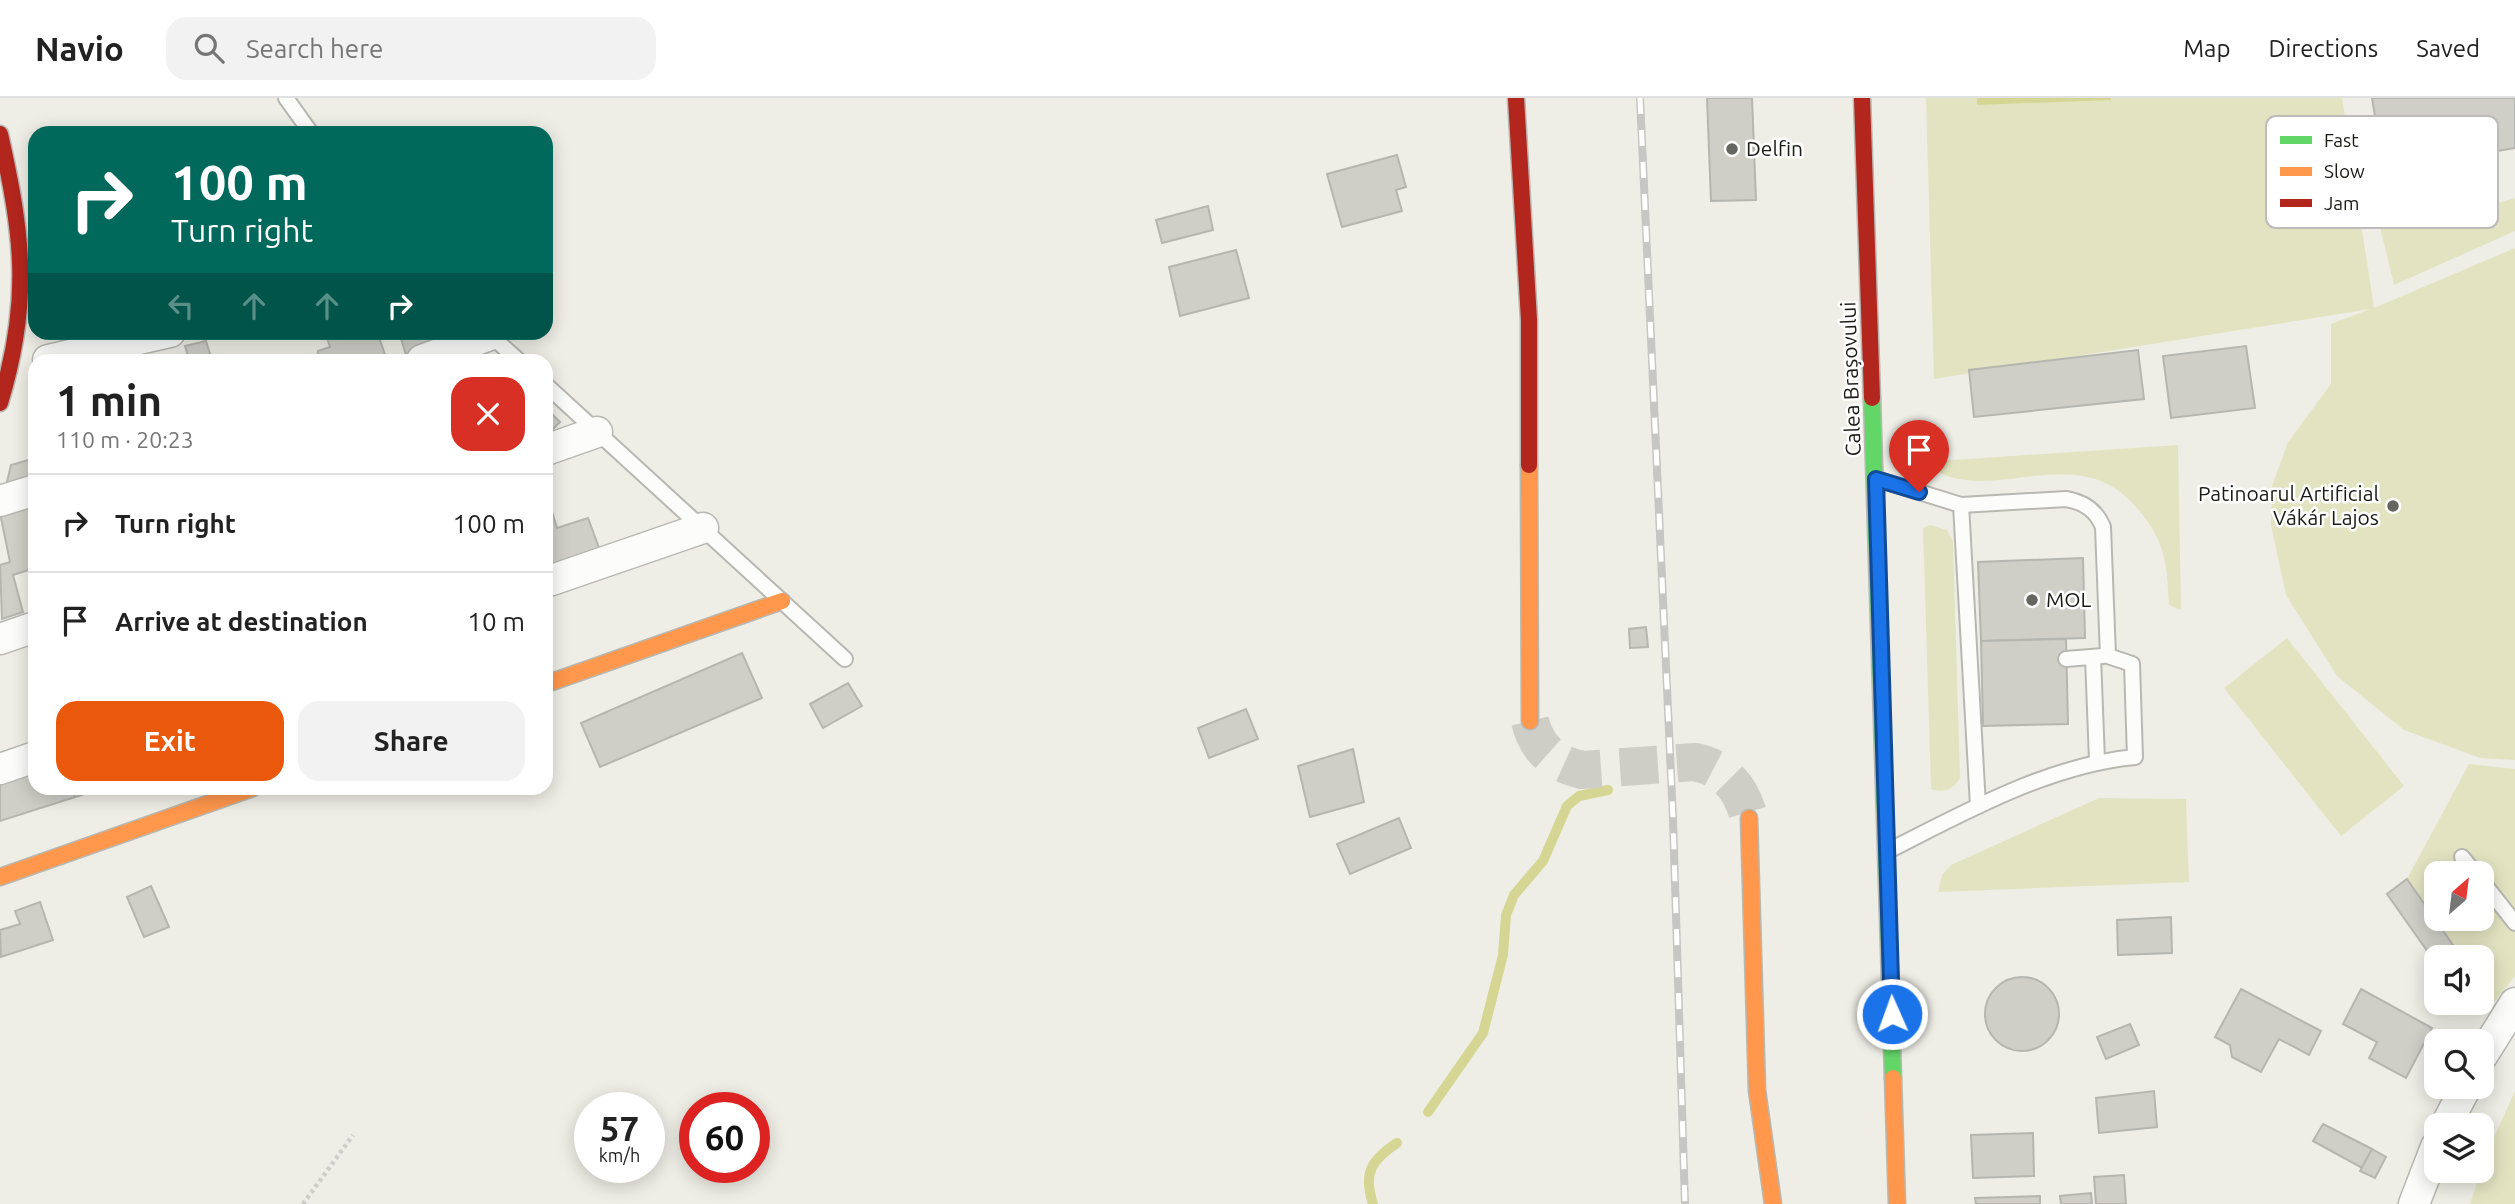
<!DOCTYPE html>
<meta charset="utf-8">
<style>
body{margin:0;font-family:Ubuntu,sans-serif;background:#f2f2f2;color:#222;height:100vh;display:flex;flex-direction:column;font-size:26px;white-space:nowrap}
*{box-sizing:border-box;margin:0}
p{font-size:23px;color:#767676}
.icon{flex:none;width:38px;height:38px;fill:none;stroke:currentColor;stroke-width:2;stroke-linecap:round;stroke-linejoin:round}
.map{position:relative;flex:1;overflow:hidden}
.panel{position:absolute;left:28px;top:256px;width:525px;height:441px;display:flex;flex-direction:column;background:#fff;border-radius:21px;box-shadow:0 4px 18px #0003}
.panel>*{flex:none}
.hud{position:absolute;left:28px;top:28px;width:525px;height:214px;border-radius:21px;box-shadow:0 4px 18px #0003;background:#00695c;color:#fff;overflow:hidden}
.needle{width:46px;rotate:28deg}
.buttons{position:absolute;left:2424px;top:763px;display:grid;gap:14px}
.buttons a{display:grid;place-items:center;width:70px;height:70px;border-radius:14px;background:#fff;box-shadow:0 4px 18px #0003;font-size:35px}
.speed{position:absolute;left:574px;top:994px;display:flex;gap:14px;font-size:35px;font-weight:700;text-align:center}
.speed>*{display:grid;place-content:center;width:91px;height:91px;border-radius:50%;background:#fff;box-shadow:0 4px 18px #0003;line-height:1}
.speed small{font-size:18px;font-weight:400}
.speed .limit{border:10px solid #d22;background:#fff;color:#111}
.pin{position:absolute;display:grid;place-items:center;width:60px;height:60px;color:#fff;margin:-72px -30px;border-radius:50% 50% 50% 0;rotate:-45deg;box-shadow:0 0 7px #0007}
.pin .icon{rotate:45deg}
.me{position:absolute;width:77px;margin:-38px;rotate:358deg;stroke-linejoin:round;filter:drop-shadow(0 0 5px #0008)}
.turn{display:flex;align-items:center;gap:24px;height:147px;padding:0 28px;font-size:32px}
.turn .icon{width:91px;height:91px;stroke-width:2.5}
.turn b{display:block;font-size:49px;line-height:60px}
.lanes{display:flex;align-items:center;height:66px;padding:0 28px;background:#0003;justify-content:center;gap:35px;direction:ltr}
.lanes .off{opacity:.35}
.round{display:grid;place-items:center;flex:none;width:74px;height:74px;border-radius:21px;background:#f2f2f2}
.headline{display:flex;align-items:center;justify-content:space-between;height:119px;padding:0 28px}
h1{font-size:42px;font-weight:700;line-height:52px}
.primary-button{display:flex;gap:14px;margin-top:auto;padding:14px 28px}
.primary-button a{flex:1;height:80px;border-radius:21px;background:#ea580c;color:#fff;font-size:28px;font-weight:700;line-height:80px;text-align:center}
.primary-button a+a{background:#f2f2f2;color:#222}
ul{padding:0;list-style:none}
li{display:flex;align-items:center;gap:21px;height:98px;padding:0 28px;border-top:2px solid #e0e0e0}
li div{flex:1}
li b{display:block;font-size:26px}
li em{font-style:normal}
header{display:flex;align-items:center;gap:42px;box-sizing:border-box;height:98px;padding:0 35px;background:#fff;border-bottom:2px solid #e0e0e0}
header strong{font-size:33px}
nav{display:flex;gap:38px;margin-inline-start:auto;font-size:24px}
.search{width:490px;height:63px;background:#f2f2f2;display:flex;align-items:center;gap:18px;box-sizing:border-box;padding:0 24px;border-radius:21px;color:#767676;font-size:26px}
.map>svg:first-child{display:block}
.green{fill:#e2e4c1;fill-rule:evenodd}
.water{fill:#d6d694}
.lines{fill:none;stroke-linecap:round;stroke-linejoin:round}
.stream{stroke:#d6d694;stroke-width:10}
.building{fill:#cfcfc8;stroke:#b6b6b1;stroke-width:2}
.secondary-tunnel{stroke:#cecec7;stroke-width:38;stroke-dasharray:38 19;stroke-linecap:butt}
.lane-casing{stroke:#b8b8b2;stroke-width:18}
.street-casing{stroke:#b8b8b2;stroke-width:33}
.fast-casing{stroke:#b8b8b2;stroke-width:19}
.slow-casing{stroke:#b8b8b2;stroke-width:19}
.jam-casing{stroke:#b8b8b2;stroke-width:19}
.path{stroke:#cdcdca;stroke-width:4.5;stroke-dasharray:3.5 3.5;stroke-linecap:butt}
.lane{stroke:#fcfcfb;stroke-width:14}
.street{stroke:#fcfcfb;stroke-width:30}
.fast{stroke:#63d668;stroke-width:16}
.slow{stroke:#ff974d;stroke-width:16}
.jam{stroke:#b3261e;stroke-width:16}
.rail-casing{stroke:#c6c7c4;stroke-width:8}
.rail{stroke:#fff;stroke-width:5;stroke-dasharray:16;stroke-linecap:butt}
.route-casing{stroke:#114b97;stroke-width:18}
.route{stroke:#1a73e8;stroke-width:12}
.poi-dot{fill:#65665f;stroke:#fff;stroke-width:2.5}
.labels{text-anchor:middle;stroke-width:5;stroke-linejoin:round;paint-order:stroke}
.poi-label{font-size:21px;fill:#1b1c16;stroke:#fff;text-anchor:start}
.street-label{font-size:21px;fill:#1b1c16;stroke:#fff}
.key{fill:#fff;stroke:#bbbbb9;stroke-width:2}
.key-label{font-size:19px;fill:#1b1c16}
</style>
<header>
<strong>Navio</strong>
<div class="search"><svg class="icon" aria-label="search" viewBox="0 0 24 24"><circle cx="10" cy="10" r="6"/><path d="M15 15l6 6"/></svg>Search here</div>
<nav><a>Map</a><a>Directions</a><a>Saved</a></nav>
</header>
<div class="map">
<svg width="2515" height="1106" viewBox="0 0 2515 1106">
<rect width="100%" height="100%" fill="#eeeee6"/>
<!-- green -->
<g class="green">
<path d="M1926 0H2342L2374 210 2515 150V662L2480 660 2404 632 2337 578 2286 497 2271 427 2272 388 2288 344 2331 286V226L2370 211 1934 281Z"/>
<path d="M2428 75 2441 122 2515 100V133L2394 187 2369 83Z"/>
<path d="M2178 347 2181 512 2169 507C2167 464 2165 442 2136 409 2073 336 1983 416 1923 364Z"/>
<path d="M1930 427 1947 432 1953 443 1960 680C1953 692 1944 695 1931 691L1923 430Z"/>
<path d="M2287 540 2404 688 2341 738 2224 590Z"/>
<path d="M2469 666 2515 671V878L2495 903 2482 886V859H2462L2407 781ZM2436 775H2482V821H2436Z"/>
<path d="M2099 700 2186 701 2189 784 1938 794 1942 777 1951 767Z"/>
<path d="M2515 993V1106H2470L2487 1055Z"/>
</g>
<!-- water -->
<path class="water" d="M1977 0H2111V2L1977 7Z"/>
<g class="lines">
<!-- stream -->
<g class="stream">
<path d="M1428 1014 1483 935 1503 857 1506 817 1514 797 1543 763 1567 708 1579 698 1608 692"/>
<path d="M1373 1106C1363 1075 1371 1062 1397 1045"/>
</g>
</g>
<!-- building -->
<g class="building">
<path d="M1707 0H1752L1756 102 1711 103Z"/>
<path d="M2372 0H2515V50L2384 72Z"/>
<path d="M1397 57 1406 89 1396 92 1402 113 1342 129 1327 76Z"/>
<path d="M1208 108 1213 132 1162 145 1156 122Z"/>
<path d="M1236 152 1249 200 1180 218 1169 169Z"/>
<path d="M325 234H377L387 262H317L318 253 330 249Z"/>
<path d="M399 234H446L450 245 407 260Z"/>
<path d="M206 243 212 262H189L185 248Z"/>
<path d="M2246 248 2255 310 2171 320 2163 258Z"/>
<path d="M2138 252 2144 301 1974 319 1969 272Z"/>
<path d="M546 310 560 324 546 338Z"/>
<path d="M35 360V383L5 392 11 367Z"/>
<path d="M35 404V470L13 477 23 514 2 521 0 467 10 464 0 415Z"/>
<path d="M550 407 557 430 588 420 599 450 546 468V408Z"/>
<path d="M2083 460 2085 540 1981 543 1978 464Z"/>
<path d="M1646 529 1648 549 1630 550 1629 531Z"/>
<path d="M2066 541 2068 626 1983 628 1981 543Z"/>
<path d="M742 555 762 600 600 669 581 625Z"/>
<path d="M848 585 862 608 823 630 810 606Z"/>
<path d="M1246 611 1258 641 1209 660 1198 630Z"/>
<path d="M1353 651 1364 704 1310 719 1298 668Z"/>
<path d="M35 670V690H72L75 699 0 723V682Z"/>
<path d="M71 690H104L75 699Z"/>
<path d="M1399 720 1411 750 1350 776 1337 746Z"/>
<path d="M2407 781 2455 850 2442 859H2436L2435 864 2387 796Z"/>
<path d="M151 788 169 829 144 839 127 799Z"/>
<path d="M40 804 53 842 1 859 0 832 20 826 15 813Z"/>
<path d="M2171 819 2172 855 2118 857 2117 822Z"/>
<circle cx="2022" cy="916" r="37"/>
<path d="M2241 891 2321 933 2309 957 2279 941 2261 974 2232 959 2230 947 2215 939Z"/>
<path d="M2361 891 2432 930 2406 980 2369 960 2377 944 2343 926Z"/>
<path d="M2130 926 2139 947 2106 961 2097 939Z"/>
<path d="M2154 993 2157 1029 2099 1035 2096 1000Z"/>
<path d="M2323 1026 2372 1051 2362 1070 2313 1043Z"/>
<path d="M2033 1035 2034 1078 1973 1080 1971 1037Z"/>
<path d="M2372 1051 2386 1059 2375 1080 2360 1073Z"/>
<path d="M2124 1077 2126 1106H2096L2094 1079Z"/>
<path d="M2091 1095 2092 1106H2061L2060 1098Z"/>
<path d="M2040 1098V1106H1976L1975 1100Z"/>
</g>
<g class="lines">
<!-- secondary-tunnel -->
<path class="secondary-tunnel" d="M1530 623C1537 652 1554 665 1582 672L1695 664C1725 670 1742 691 1749 720"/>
<!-- lane casing -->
<g class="lane-casing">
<g id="lane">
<path d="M286 0 311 35"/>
<path d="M488 235 518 262"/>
<path d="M546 287 845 561"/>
<path d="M1877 381 1961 407 2066 401C2084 404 2096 412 2103 429L2108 558 2132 566 2135 659C2049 667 1965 714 1888 753"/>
<path d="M1961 407 1978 708"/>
<path d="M2093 559 2097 663"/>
<path d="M2066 561 2103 558"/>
<path d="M2462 759 2475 775"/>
<path d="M2482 783 2515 825"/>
</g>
</g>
<!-- street casing -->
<g class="street-casing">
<g id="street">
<path d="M48 262 170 234"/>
<path d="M422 262 490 237"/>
<path d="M546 352 597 334"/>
<path d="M0 403 35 392"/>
<path d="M546 484 703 430"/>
<path d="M0 541 35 529"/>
<path d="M0 671 35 659"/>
<path d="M2482 958 2515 905"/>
<path d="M2446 1027 2466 989"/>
<path d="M2414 1106 2436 1049"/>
</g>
</g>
<!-- fast casing -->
<g class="fast-casing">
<path id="fast" d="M1872 300 1893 980"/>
</g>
<!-- slow casing -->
<g class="slow-casing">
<g id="slow">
<path d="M1529 367 1530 623"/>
<path d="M546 586 782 503"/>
<path d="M1749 720 1757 992 1773 1106"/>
<path d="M0 779 253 690"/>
<path d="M1893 980 1897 1106"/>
</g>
</g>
<!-- jam casing -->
<g class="jam-casing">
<g id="jam">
<path d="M1516 0 1529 222V367"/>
<path d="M1862 0 1872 300"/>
<path d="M0 36C23 138 31 203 0 305"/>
</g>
</g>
<!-- path -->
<path class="path" d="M303 1106 353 1037"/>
<!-- lane -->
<use href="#lane" class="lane"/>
<!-- street -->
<use href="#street" class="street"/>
<!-- fast -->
<use href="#fast" class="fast"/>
<!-- slow -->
<use href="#slow" class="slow"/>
<!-- jam -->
<use href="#jam" class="jam"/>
<!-- rail casing -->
<g class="rail-casing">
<path id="rail" d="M1640 0 1673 721 1685 1106"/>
</g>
<!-- rail -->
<use href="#rail" class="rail"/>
</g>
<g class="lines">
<!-- route casing -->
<g class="route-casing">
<path id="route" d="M1892 916 1876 381 1919 394"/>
</g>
<!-- route -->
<use href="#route" class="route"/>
</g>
<!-- markers -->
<g class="poi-dot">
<circle cx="1732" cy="51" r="7"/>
<circle cx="2393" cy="408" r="7"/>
<circle cx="2032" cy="502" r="7"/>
</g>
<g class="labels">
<!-- poi labels -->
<g class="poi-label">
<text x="1746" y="58">Delfin</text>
<text x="2379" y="403" text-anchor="end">Patinoarul Artificial<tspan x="2379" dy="24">Vákár Lajos</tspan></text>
<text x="2046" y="509">MOL</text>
</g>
<!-- street labels -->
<g class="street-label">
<text transform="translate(1851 281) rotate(-92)" y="7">Calea Brașovului</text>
</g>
</g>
<!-- legend -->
<rect x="2266" y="18" width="232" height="112" rx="10" class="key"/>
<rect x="2280" y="38" width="32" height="8" fill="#63d668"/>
<rect x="2280" y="69" width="32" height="9" fill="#ff974d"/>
<rect x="2280" y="101" width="32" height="8" fill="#b3261e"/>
<g class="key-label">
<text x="2324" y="49">Fast</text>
<text x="2324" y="80">Slow</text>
<text x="2324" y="112">Jam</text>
</g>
</svg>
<div class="buttons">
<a><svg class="needle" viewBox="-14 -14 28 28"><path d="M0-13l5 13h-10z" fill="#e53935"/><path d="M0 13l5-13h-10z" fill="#767676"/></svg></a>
<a><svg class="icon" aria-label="sound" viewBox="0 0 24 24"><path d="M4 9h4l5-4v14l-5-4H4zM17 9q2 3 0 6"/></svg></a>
<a><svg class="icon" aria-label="search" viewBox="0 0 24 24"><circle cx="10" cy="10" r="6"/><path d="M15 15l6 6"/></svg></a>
<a><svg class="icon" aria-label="layers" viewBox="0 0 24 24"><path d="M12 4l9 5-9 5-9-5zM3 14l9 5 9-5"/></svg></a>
</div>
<div class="speed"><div>57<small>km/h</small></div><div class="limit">60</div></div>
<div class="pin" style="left:1919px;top:394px;background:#d93025"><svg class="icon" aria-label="arrive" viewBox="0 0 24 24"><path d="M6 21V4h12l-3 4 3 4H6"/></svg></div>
<svg class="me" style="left:1892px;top:916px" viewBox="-20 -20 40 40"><circle r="17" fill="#1a73e8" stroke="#fff" stroke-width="3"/><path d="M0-11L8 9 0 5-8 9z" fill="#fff"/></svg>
<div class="hud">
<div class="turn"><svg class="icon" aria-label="right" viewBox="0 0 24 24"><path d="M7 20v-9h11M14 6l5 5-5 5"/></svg><div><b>100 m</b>Turn right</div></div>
<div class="lanes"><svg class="icon off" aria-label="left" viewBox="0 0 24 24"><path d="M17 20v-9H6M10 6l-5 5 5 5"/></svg><svg class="icon off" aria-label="ahead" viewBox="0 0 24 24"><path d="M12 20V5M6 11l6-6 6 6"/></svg><svg class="icon off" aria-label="ahead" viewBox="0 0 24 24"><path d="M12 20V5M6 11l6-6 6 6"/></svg><svg class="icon" aria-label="right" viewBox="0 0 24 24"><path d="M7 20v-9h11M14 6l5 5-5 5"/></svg></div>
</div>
<section class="panel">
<div class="headline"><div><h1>1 min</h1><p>110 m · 20:23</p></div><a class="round" style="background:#d93025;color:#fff"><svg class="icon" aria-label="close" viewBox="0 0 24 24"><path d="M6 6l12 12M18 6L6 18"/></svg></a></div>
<ul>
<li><svg class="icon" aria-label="right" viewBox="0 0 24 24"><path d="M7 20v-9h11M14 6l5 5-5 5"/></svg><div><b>Turn right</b></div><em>100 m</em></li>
<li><svg class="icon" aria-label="arrive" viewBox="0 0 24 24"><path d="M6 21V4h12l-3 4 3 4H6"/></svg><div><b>Arrive at destination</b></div><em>10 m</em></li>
</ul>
<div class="primary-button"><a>Exit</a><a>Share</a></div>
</section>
</div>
